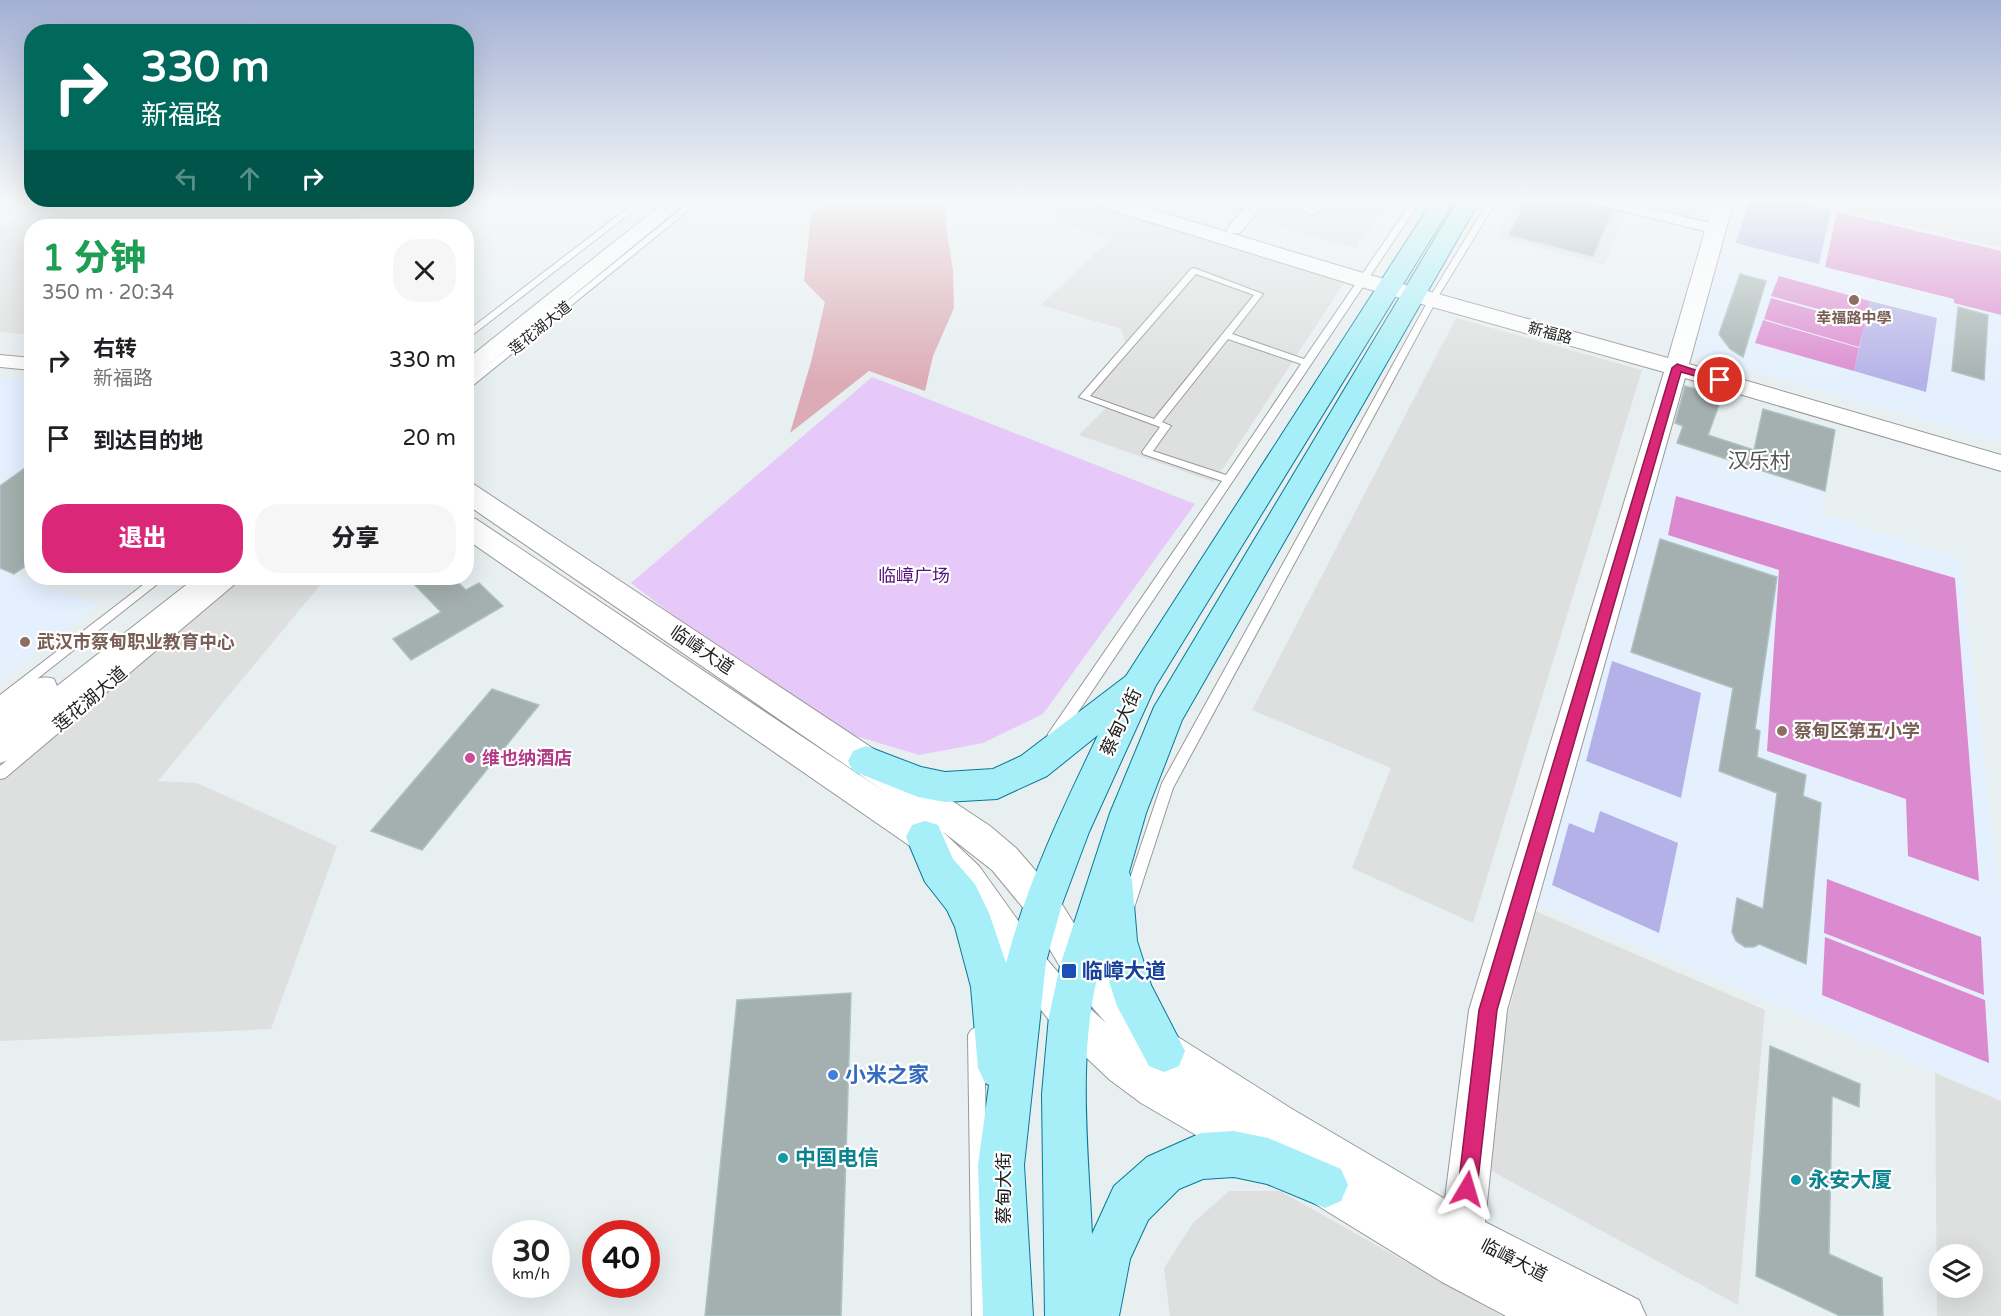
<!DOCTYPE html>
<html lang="zh">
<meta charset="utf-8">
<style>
body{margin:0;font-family:"Varela Round","Noto Sans SC",sans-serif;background:#f6f6f6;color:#202124;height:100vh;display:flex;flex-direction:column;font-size:22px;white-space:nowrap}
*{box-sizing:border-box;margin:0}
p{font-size:20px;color:#757577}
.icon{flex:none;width:33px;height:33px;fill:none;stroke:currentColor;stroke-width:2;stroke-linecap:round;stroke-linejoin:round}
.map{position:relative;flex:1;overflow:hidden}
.sheet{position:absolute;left:24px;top:219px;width:450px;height:366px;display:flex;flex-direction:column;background:#fff;border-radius:24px;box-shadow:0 6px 24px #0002}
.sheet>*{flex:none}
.banner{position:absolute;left:24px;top:24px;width:450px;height:183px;border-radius:24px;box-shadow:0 6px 24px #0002;background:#00695c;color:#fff;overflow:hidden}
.tools{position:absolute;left:1929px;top:1244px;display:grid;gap:12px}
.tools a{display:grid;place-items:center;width:54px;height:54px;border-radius:50%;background:#fff;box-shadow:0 6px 24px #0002;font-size:30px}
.speed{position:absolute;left:492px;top:1220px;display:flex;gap:12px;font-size:30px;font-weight:700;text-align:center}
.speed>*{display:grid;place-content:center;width:78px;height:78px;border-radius:50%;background:#fff;box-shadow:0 6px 24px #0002;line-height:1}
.speed small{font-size:15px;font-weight:400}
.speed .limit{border:9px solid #d22;background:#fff;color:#111}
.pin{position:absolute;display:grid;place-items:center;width:51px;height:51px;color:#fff;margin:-26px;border:3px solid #fff;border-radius:50%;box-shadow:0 2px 6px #0007}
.me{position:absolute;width:66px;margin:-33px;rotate:7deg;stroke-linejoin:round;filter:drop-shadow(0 0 4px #0008)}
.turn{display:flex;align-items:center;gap:21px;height:126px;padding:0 18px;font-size:27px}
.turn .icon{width:78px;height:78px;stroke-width:2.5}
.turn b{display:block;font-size:42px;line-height:51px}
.lanes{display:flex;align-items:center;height:57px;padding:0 18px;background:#0003;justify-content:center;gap:30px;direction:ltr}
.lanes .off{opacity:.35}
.round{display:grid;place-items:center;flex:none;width:63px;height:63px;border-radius:24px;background:#f6f6f6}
.headline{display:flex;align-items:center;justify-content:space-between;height:102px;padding:0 18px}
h1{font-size:36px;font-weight:800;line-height:45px;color:#1e9e55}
.primary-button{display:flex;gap:12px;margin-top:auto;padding:12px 18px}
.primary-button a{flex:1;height:69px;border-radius:24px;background:#db2777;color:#fff;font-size:24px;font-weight:800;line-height:69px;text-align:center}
.primary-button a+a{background:#f6f6f6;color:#202124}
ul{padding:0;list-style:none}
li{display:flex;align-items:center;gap:18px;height:78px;padding:0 18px}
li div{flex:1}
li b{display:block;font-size:22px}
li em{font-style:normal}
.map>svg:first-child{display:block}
.residential{fill:#dedfdf;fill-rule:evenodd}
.education{fill:#e4f0fe}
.grass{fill:#b4b1e8}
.park{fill:#e6c9f8}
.pitch{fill:#dc8acf}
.water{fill:#dcabb6}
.building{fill:#a4b0af;stroke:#abc2c2;stroke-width:1.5}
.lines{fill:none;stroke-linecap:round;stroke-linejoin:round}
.service-casing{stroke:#989898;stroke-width:2}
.minor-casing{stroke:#989898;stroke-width:2}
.tertiary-casing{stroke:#989898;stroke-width:2}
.primary-casing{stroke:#077897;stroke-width:2}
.service{fill:#fff;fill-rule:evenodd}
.minor{fill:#fff;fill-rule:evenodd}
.tertiary{fill:#fff;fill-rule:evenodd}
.primary{fill:#a6eff8;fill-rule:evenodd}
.route{fill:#db2777;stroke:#8e194d;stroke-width:1.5}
.education-dot{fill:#8d6e63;stroke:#fff;stroke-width:2}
.hotel-dot{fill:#d1479c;stroke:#fff;stroke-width:2}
.transit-dot{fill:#1a4fb4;stroke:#fff;stroke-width:2}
.shop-dot{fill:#3f7fe0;stroke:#fff;stroke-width:2}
.culture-dot{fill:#0f9aa8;stroke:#fff;stroke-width:2}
.labels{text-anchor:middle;stroke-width:4.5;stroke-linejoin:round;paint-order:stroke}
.far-education-label{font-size:15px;font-weight:bold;fill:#785e54;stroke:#fff}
.far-street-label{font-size:15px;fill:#212121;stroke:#fff}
.park-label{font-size:18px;fill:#55117d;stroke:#fff}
.education-label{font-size:18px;font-weight:bold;fill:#785e54;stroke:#fff;text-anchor:start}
.street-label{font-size:18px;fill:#212121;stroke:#fff}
.hotel-label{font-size:18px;font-weight:bold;fill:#b23c85;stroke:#fff;text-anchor:start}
.quarter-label{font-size:21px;fill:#545454;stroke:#fff}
.near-transit-label{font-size:21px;font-weight:bold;fill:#164399;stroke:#fff;text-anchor:start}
.near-shop-label{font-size:21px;font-weight:bold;fill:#366cbe;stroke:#fff;text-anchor:start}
.near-culture-label{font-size:21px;font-weight:bold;fill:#0d838f;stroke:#fff;text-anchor:start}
</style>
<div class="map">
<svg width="2001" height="1316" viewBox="0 0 2001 1316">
<rect width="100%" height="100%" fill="#e8eff1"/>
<!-- residential -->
<g class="residential">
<path d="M46 200H390L342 226H32L31 335 0 332V228Z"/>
<path d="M1064 200H1079L1344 283 1214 482 1079 435 1108 406 1084 397 1127 347 1121 329 1041 305 1110 239 1068 225 1057 218V207Z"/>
<path d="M1181 200H1390L1356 248Z"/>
<path d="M1518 200H1700L1692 225 1627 209 1604 265 1497 237Z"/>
<path d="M1798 200H2001V248Z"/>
<path d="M1456 318 1642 370 1473 923 1352 868 1391 768 1252 710Z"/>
<path d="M240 578H326L158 781 197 783 337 846 271 1029 0 1041V778Z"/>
<path d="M1535 911 1765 1010 1738 1305 1488 1169 1501 1041Z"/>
<path d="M1935 1073 2001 1101V1316H1937ZM1940 1254H1972V1287H1940Z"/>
<path d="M1229 1191H1280L1502 1316H1170L1164 1268 1193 1223Z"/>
</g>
<!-- education -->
<g class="education">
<path d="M1741 200H1798L2001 248V442L1690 353Z"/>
<path d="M0 378 31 380V463L0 486Z"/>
<path d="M1666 442 1825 494 1822 514 1960 559 2001 903V1099L1534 903Z"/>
<path d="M0 568 98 605 0 680Z"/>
</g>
<!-- grass -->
<g class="grass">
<path d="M1749 200H1787L1831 210 1819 264 1736 243Z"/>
<path d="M1870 301 1937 318 1926 392 1854 371Z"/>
<path d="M1612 661 1701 693 1681 798 1586 761Z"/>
<path d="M1600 811 1678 843 1659 933 1552 885 1569 823 1594 833Z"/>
</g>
<!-- park -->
<path class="park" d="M872 377 1195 504 1043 714 983 743 919 755 839 731 759 681 631 583Z"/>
<!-- pitch -->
<g class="pitch">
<path d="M1837 212 2001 251V315L1954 303V299L1825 267Z"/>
<path d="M1779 276 1870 301 1865 322 1771 296Z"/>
<path d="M1771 298 1865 324 1859 347 1764 319Z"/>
<path d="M1763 320 1859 348 1854 371 1755 343Z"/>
<path d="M1676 496 1955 578 1979 881 1908 856 1906 799 1767 751 1779 570 1668 535Z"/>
<path d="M1827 879 1981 937 1984 995 1824 933Z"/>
<path d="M1825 937 1985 1000 1989 1063 1822 995Z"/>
</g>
<!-- water -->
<path class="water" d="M824 200H943L945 203 946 226 953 270 954 308 933 356 925 391 869 371 790 433 811 362 825 302 804 281 811 216Z"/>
<!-- building -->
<g class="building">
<path d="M1526 200H1580L1612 210 1593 256 1509 235Z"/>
<path d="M1740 274 1766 281 1743 357 1730 349 1719 334Z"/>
<path d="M1958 307 1988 315 1984 380 1952 371Z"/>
<path d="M1685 386 1712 394 1710 399 1720 402 1708 435 1754 450 1763 409 1835 430 1825 491 1677 443 1683 426 1675 423Z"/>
<path d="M32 463V562L14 574 0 568V486Z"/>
<path d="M1660 539 1777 577 1755 729 1760 731 1757 757 1806 775 1803 796 1821 803 1806 964 1759 944 1754 947H1745L1736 941 1732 932 1737 898 1763 909 1777 793 1719 771 1733 688 1631 652Z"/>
<path d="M408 578H453L466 590 479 583 503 606 411 660 393 639 441 612Z"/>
<path d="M492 689 539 705 422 850 371 831Z"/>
<path d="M851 993 841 1316H705L737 1000Z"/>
<path d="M1770 1046 1860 1084 1859 1107 1832 1096 1829 1254 1882 1278 1883 1316H1840L1756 1276Z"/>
</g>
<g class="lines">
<!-- service casing -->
<g class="service-casing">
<g id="service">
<path d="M9 200H19L0 211V206Z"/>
<path d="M638 200H647L466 340V332Z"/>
<path d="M692 200H701L466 391V383Z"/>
<path d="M1413 200H1421L1058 742 1053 743 1048 742 1047 738 1048 734 1222 481 1143 454 1142 452 1160 427 1079 397 1191 269 1194 268 1263 294 1232 334 1304 359ZM1196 274 1254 295 1154 419 1090 396ZM1228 339 1301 364 1226 475 1153 451 1171 426 1162 422Z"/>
<path d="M1489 200H1497L1441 292 1173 788 1135 905 1133 910 1128 912 1123 910 1121 905 1162 783 1433 292Z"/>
<path d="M152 578H165L4 705 0 707V695Z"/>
<path d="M229 578H242L5 778 0 779V766Z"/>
<path d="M976 1027 981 1030 984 1035 990 1316H972L968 1035 971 1030Z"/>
</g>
</g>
<!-- minor casing -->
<g class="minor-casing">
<g id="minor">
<path d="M1251 200H1267L1240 233H1228L1226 230Z"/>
<path d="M1311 200H1328L1317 213 1311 215 1303 210Z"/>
<path d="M1589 200H1616L1722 226 1724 229 1716 234 1592 203Z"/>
<path d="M0 355 32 358V370L0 367Z"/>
</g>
</g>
<!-- tertiary casing -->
<g class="tertiary-casing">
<g id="tertiary">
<path d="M667 200H689L474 377 466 379V360Z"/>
<path d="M1089 200H1120L1370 275 1668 358 1714 200H1734L1689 364 2001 455V471L1685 378 1507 1010 1485 1222 1639 1300 1646 1316H1506L1442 1282 1294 1191 1288 1176 1294 1161 1299 1159 1284 1150 1279 1166 1264 1172 1249 1166 1141 1103 1110 1080 1056 1029 1013 974 955 888 913 848 466 539V517L476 519 885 792 466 504V482L475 485 990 826 1016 848 1055 893 1093 954 1138 1002 1178 1037 1292 1109 1445 1199 1469 1010 1664 372 1354 285 1092 204ZM942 831 992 870 1029 915 1067 978 1106 1023 1084 1003 1039 950 979 866Z"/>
<path d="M195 578H227L223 585 11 759 0 763V705C16 692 32 672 54 679L57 686Z"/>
</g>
</g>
<!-- primary casing -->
<g class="primary-casing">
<g id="primary">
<path d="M1433 200H1455L1155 687 1089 832 1062 904 1046 962 1024 1165 1033 1316H983L978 1165 989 1085 985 1083 978 1068 971 987 955 927 947 910 925 882 906 837 912 825 925 821 938 825 953 859 975 884 989 913 1006 963C1027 883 1062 810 1098 735L1047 776 997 799 945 802 918 797 853 771 848 761 853 751 866 746 921 767 945 772 993 769 1021 756 1126 676Z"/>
<path d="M1458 200H1480L1182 720 1146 813 1129 872 1132 880 1137 941 1151 985 1185 1051 1179 1066 1164 1072 1149 1066 1117 1006 1102 960C1076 1046 1088 1146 1092 1234L1114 1186 1147 1157 1201 1133 1234 1131 1268 1138 1341 1169 1348 1185 1341 1201 1325 1208 1267 1184 1234 1177 1203 1179 1179 1189 1148 1220 1130 1259 1119 1316H1045L1042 1094 1049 1016 1060 966 1110 813 1154 707Z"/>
</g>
</g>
<!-- service -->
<use href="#service" class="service"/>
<!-- minor -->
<use href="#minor" class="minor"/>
<!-- tertiary -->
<use href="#tertiary" class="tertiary"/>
<!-- primary -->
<use href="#primary" class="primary"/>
</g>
<!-- sky -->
<linearGradient id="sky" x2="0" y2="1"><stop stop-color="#a3b0d4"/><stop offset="0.52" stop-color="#f5f8f9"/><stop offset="1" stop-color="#f5f8f9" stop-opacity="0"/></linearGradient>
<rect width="2001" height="384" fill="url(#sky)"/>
<!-- route -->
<path class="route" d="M1677 364 1726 380 1720 383 1681 372 1497 1010 1477 1189 1474 1196 1467 1198 1461 1196 1458 1189 1479 1010 1672 368Z"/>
<!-- markers -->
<g class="education-dot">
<circle cx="1854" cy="300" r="6"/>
<circle cx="25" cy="642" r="6"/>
<circle cx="1782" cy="731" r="6"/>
</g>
<circle class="hotel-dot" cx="470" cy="758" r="6"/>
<rect class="transit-dot" x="1061" y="963" width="16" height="16" rx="3"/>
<circle class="shop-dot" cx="833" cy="1075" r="6"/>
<g class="culture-dot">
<circle cx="783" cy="1158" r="6"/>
<circle cx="1796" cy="1180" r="6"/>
</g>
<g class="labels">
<!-- far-education labels -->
<g class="far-education-label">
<text x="1854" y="323">幸福路中學</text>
</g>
<!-- far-street labels -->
<g class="far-street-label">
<text transform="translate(540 328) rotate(-39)" y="5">莲花湖大道</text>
<text transform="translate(1550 333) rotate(15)" y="5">新福路</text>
</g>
<!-- park labels -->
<g class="park-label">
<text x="914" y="582">临嶂广场</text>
</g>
<!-- education labels -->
<g class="education-label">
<text x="37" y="648">武汉市蔡甸职业教育中心</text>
<text x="1794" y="737">蔡甸区第五小学</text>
</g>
<!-- street labels -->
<g class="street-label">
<text transform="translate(702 650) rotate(34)" y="6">临嶂大道</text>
<text transform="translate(90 699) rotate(-40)" y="6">莲花湖大道</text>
<text transform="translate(1121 722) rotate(-65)" y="6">蔡甸大街</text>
<text transform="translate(1004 1188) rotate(-90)" y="6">蔡甸大街</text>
<text transform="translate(1514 1260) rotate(27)" y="6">临嶂大道</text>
</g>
<!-- hotel labels -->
<g class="hotel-label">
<text x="482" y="764">维也纳酒店</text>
</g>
<!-- quarter labels -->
<g class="quarter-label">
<text x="1759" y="468">汉乐村</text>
</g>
<!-- near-transit labels -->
<g class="near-transit-label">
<text x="1082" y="978">临嶂大道</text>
</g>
<!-- near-shop labels -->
<g class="near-shop-label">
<text x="845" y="1082">小米之家</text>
</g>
<!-- near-culture labels -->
<g class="near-culture-label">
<text x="795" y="1165">中国电信</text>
<text x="1808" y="1187">永安大厦</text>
</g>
</g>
</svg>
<div class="tools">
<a><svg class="icon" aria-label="layers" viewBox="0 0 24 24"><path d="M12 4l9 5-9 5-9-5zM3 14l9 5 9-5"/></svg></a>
</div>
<div class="speed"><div>30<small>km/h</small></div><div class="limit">40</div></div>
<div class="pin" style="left:1720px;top:380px;background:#d93025"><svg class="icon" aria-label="arrive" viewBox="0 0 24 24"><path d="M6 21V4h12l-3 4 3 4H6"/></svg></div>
<svg class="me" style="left:1467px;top:1189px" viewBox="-20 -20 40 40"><path d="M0-17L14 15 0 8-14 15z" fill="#db2777" stroke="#fff" stroke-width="4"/></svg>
<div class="banner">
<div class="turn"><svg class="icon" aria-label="right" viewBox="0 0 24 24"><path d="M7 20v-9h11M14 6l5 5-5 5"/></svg><div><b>330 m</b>新福路</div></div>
<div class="lanes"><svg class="icon off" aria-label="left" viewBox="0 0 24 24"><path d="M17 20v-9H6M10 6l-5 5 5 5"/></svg><svg class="icon off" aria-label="ahead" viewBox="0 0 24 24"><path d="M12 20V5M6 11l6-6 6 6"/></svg><svg class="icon" aria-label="right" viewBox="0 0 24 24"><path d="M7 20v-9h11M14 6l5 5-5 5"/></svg></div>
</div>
<section class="sheet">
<div class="headline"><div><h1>1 分钟</h1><p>350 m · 20:34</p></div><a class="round"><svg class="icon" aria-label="close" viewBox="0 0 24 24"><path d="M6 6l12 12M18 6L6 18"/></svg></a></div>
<ul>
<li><svg class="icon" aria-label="right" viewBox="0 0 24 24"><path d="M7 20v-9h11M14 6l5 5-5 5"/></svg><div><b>右转</b><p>新福路</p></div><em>330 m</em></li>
<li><svg class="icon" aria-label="arrive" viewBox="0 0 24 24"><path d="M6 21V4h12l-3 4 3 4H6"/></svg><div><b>到达目的地</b></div><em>20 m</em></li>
</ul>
<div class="primary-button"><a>退出</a><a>分享</a></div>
</section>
</div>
